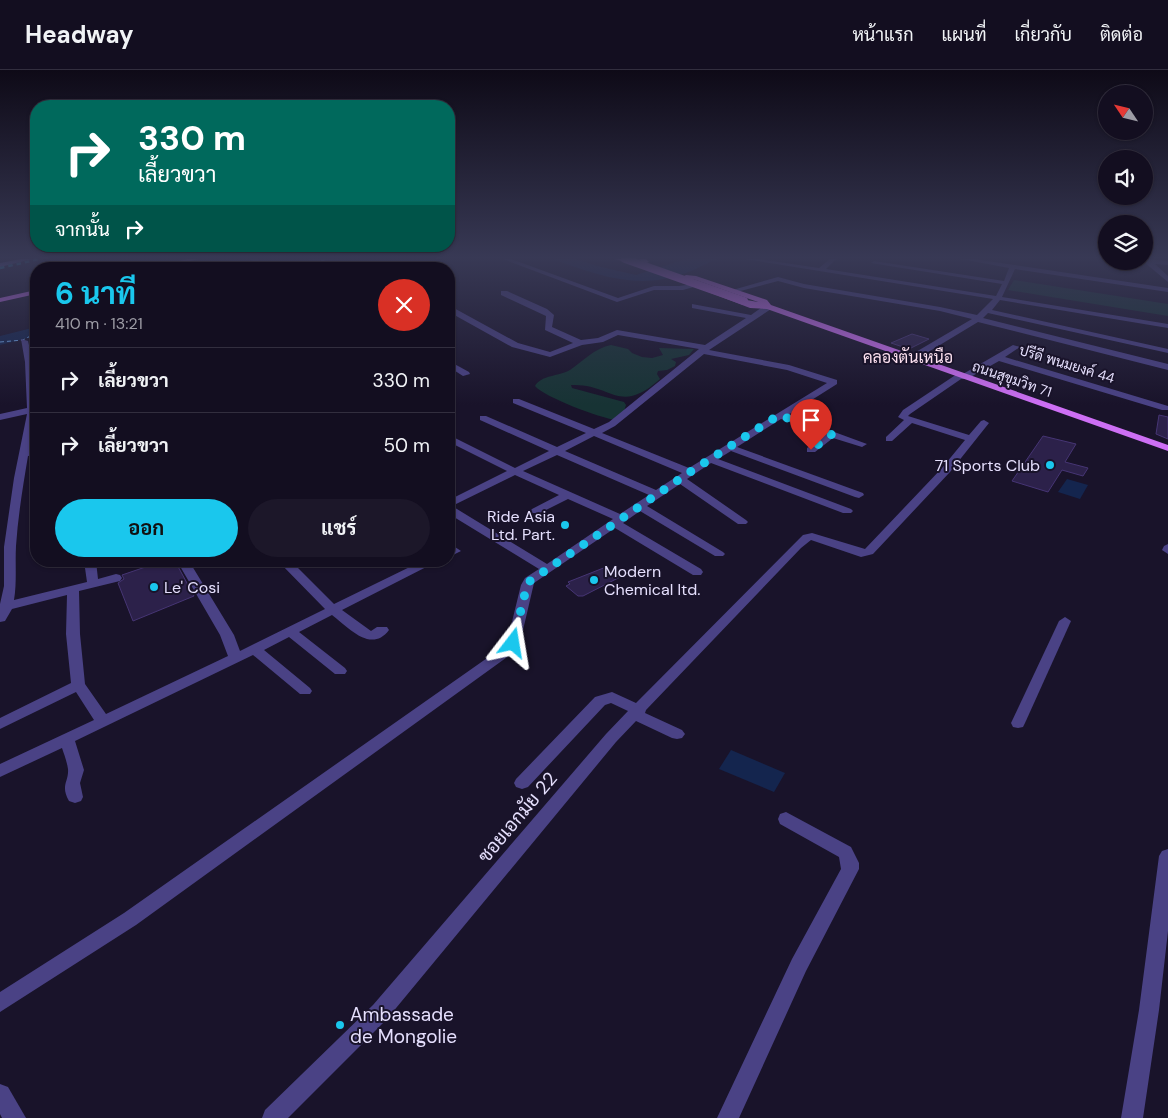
<!DOCTYPE html>
<html lang="th">
<meta charset="utf-8">
<style>
body{margin:0;font-family:"DM Sans",Sarabun,sans-serif;background:#1c1729;color:#f1f3f6;height:100vh;display:flex;flex-direction:column;font-size:19px;white-space:nowrap}
*{box-sizing:border-box;margin:0}
p{font-size:16px;color:#9d9ca5}
.icon{flex:none;width:28px;height:28px;fill:none;stroke:currentColor;stroke-width:2;stroke-linecap:round;stroke-linejoin:round}
.map{position:relative;flex:1;overflow:hidden}
.drawer{position:absolute;left:30px;top:192px;width:425px;height:305px;display:flex;flex-direction:column;background:#130e20;border-radius:20px;box-shadow:0 1px 4px #0004,0 0 0 1px #322e3e}
.drawer>*{flex:none}
.guide{position:absolute;left:30px;top:30px;width:425px;height:152px;border-radius:20px;box-shadow:0 1px 4px #0004,0 0 0 1px #322e3e;background:#00695c;color:#fff;overflow:hidden}
.needle{width:32px;rotate:305deg}
.buttons{position:absolute;left:1098px;top:15px;display:grid;gap:10px}
.buttons a{display:grid;place-items:center;width:55px;height:55px;border-radius:50%;background:#130e20;box-shadow:0 1px 4px #0004,0 0 0 1px #322e3e;font-size:25px}
.pin{position:absolute;display:grid;place-items:center;width:42px;height:42px;color:#fff;margin:-51px -21px;border-radius:50% 50% 50% 0;rotate:-45deg;box-shadow:0 0 5px #0007}
.pin .icon{rotate:45deg}
.me{position:absolute;width:55px;margin:-28px;rotate:14deg;stroke-linejoin:round;filter:drop-shadow(0 0 4px #0008)}
.turn{display:flex;align-items:center;gap:18px;height:105px;padding:0 25px;font-size:22px}
.turn .icon{width:65px;height:65px;stroke-width:2.5}
.turn b{display:block;font-size:35px;line-height:42px}
.then{display:flex;align-items:center;height:48px;padding:0 25px;background:#0003;gap:10px;font-size:19px}
.round{display:grid;place-items:center;flex:none;width:52px;height:52px;border-radius:26px;background:#1c1729}
.headline{display:flex;align-items:center;justify-content:space-between;height:85px;padding:0 25px}
h1{font-size:30px;font-weight:700;line-height:38px;color:#1ac7ed}
.action{display:flex;gap:10px;margin-top:auto;padding:10px 25px}
.action a{flex:1;height:58px;border-radius:30px;background:#1ac7ed;color:#111;font-size:20px;font-weight:700;line-height:58px;text-align:center}
.action a+a{background:#1c1729;color:#f1f3f6}
ul{padding:0;list-style:none}
li{display:flex;align-items:center;gap:15px;height:65px;padding:0 25px;border-top:1px solid #322e3e}
li div{flex:1}
li b{display:block;font-size:19px}
li em{font-style:normal}
header{display:flex;align-items:center;gap:30px;box-sizing:border-box;height:70px;padding:0 25px;background:#130e20;border-bottom:1px solid #322e3e}
header strong{font-size:24px}
nav{display:flex;gap:28px;margin-inline-start:auto;font-size:18px}
.map>svg:first-child{display:block}
.green{fill:#173334}
.water{fill:#14254e}
.lines{fill:none;stroke-linecap:round;stroke-linejoin:round}
.ferry{stroke:#75aff4;stroke-width:1;stroke-dasharray:4 3;stroke-linecap:butt}
.building{fill:#2c214a;stroke:#463574}
.street{fill:#4a4285;fill-rule:evenodd}
.secondary{fill:#8a7ef5;fill-rule:evenodd}
.primary{fill:#cd6ff4;fill-rule:evenodd}
.rail{stroke:#1ac7ed;stroke-width:2.5;stroke-dasharray:4.5 4;stroke-linecap:butt}
.primary-bridge{stroke:#cd6ff4;stroke-width:8}
.route{stroke:#1ac7ed;stroke-width:9;stroke-dasharray:0 16.2}
.poi-dot{fill:#1ac7ed;stroke:#19132a;stroke-width:2}
.labels{text-anchor:middle;stroke-width:4;stroke-linejoin:round;paint-order:stroke}
.far-street-label{font-size:14px;fill:#e5dffd;stroke:#19132a}
.far-quarter-label{font-size:16px;fill:#fde1f0;stroke:#19132a}
.poi-label{font-size:16px;fill:#e5dffd;stroke:#19132a;text-anchor:end}
.near-street-label{font-size:19px;fill:#e5dffd;stroke:#19132a}
.near-poi-label{font-size:19px;fill:#e5dffd;stroke:#19132a;text-anchor:start}
</style>
<header>
<strong>Headway</strong>
<nav><a>หน้าแรก</a><a>แผนที่</a><a>เกี่ยวกับ</a><a>ติดต่อ</a></nav>
</header>
<div class="map">
<svg width="1168" height="1048" viewBox="0 0 1168 1048">
<rect width="100%" height="100%" fill="#19132a"/>
<!-- green -->
<g class="green">
<path d="M1014 210 1168 234V246L1008 220Z"/>
<path d="M611 275 628 279 632 283 642 287 652 288 663 285 659 278 694 279 689 285 671 289 676 292 675 296 667 300 658 301 657 304 660 309C619 346 612 313 571 315L572 318 624 332 626 335 624 341 616 350C600 348 544 327 535 316 541 305 560 306 570 300 583 291 595 278 611 275Z"/>
</g>
<!-- water -->
<g class="water">
<path d="M312 189H342L303 199H271Z"/>
<path d="M552 189H576L597 196 636 205 686 189H717C707 193 697 199 686 203 637 221 598 205 552 189Z"/>
<path d="M36 257V266L0 275V266Z"/>
<path d="M1067 409 1088 415 1080 429 1058 422Z"/>
<path d="M731 680 785 703 774 722 719 699Z"/>
</g>
<g class="lines">
<!-- ferry -->
<g class="ferry">
<path d="M294 199 328 189"/>
<path d="M0 272 23 270 36 263"/>
</g>
</g>
<!-- building -->
<g class="building">
<path d="M912 264 929 269 909 279 891 273Z"/>
<path d="M1159 345 1168 347V369L1156 364Z"/>
<path d="M1043 366 1076 374 1065 392 1088 398 1083 406 1062 400 1048 422 1012 411Z"/>
<path d="M163 491H175L194 526 133 551 118 513 124 509 122 505Z"/>
<path d="M606 497 620 507 583 526H578L566 516 570 514 568 512Z"/>
</g>
<g class="lines">
<!-- street -->
<g class="street">
<path d="M250 189H257L272 199H264Z"/>
<path d="M503 189H511L618 228 654 216H679L694 214 697 216 683 220H654L617 232Z"/>
<path d="M745 189H758L819 198 830 189H836L826 199 996 226 1002 214 871 193 874 191 1004 211 1009 198 961 189H974L1168 218V222L1015 199 1002 227 1168 254V258L1000 230 992 240 1168 279V283L988 243 983 248 1168 294V300L978 252 915 290H909V286L972 249 940 241 804 218 778 211 733 223 729 221 778 207 804 214 940 237 977 245 993 229Z"/>
<path d="M1144 189 1168 191V195L1155 194 1168 206V212L1144 192Z"/>
<path d="M357 196 363 199H354Z"/>
<path d="M501 221H507L547 239 554 245 552 257 581 270 598 268 617 260 705 275 746 248 692 238V234L751 245 765 235H771V239L709 280 789 295 837 310V314L788 345 867 374 862 377 833 368 815 382H807V378L825 365 781 349 737 377 863 423 864 425 859 428 855 427 731 381 718 389 851 439 853 441 851 443H843L711 393 687 409 746 450 748 452 746 454H738L680 414 647 436 723 482 725 484 723 486H715L640 441 623 453 701 499 703 502 701 505H693L615 458 534 513 520 573 510 585 136 855 0 942V922L124 843 500 579 507 572 521 515 525 508 539 499 449 444V430L507 401 449 372V365L515 398 549 381 480 350V346H486L557 377 586 363 513 333V329H519L594 359 609 352 699 279 618 265 603 272 582 275 550 287 512 277 449 242V237H452L518 273 550 282 573 273 545 260 546 246 501 225ZM704 284 787 300 827 313 689 398 602 363 615 356ZM594 366 682 403 656 420 565 381ZM557 385 649 425 620 444 523 401ZM515 405 559 425 532 439 530 441 532 443H540L568 429 613 449 547 494 452 436Z"/>
<path d="M21 269 28 271 33 292 36 335 29 380 36 379V385L28 386C23 416 18 446 16 476 15 494 17 512 14 530L87 512 84 491H96L98 509 116 504 120 505 122 508 120 511 79 521 80 564 85 614 106 644 228 586 220 565 177 491H189L234 565 240 581 325 539 278 491H291L334 534 422 491H438L342 540 371 561 377 557H387L389 560C371 584 348 557 332 545L299 562 345 598 347 601 345 604H335L289 567 264 580 310 618 312 621 310 624H300L253 585 75 671 84 700 80 713 83 727 81 731 75 733 69 731C60 715 69 712 68 699 67 692 64 684 62 678L0 707V694L94 650 76 622 0 659V648L71 613 66 564 67 525 12 539 5 551 0 552V534L4 516V477L14 408 27 344 0 350V344L27 338 25 292Z"/>
<path d="M1013 275 1020 277 1005 287 1168 336V340H1162L999 291 967 309H961L910 344 908 346 969 365 981 351 984 350 989 353 950 402 873 484 861 487 811 470 801 478 646 640 645 643 682 660 685 664 682 668 677 669 672 668 636 651 616 672 387 949 288 1048H262L265 1040 373 935 606 664 628 641 611 633 605 635 528 717 522 719 516 717 514 713 516 709 595 627 612 622 636 633 803 465 812 463 865 479 942 398 965 370 912 353 892 371H886V367L904 350 898 347 903 340 957 304H963Z"/>
<path d="M449 291 469 302 470 304 463 306 449 297Z"/>
<path d="M1168 474V484L1162 480 1164 476Z"/>
<path d="M455 477 461 481 449 487V480Z"/>
<path d="M1065 547 1071 551 1025 653 1023 657 1018 658 1013 657 1011 653 1059 551Z"/>
<path d="M786 742 851 777 859 793V799L806 901 739 1048H717L792 889 841 799 839 787 780 754 778 749 780 744Z"/>
<path d="M1168 779V861L1159 940 1143 1048H1121L1139 940 1159 786 1162 781Z"/>
<path d="M0 1014 8 1017 26 1048H2L0 1044Z"/>
</g>
<!-- secondary -->
<path class="secondary" d="M21 189H32L0 197V193Z"/>
<!-- primary -->
<g class="primary">
<path d="M188 189H199L156 199H142Z"/>
<path d="M615 189C623 188 632 193 641 191L639 189H646L649 192 636 196Z"/>
<path d="M686 205 696 206 767 230 771 235 1168 375V381L767 239 750 238 677 210ZM693 209 758 232 741 229 686 210Z"/>
<path d="M36 220V224L0 232V228Z"/>
</g>
<!-- rail -->
<path class="rail" d="M0 198 39 189"/>
<!-- primary-bridge -->
<path class="primary-bridge" d="M625 189 744 231"/>
</g>
<!-- sky -->
<linearGradient id="sky" x2="0" y2="1"><stop stop-color="#0e0a17"/><stop offset="0.56" stop-color="#383955"/><stop offset="1" stop-color="#383955" stop-opacity="0"/></linearGradient>
<rect width="1168" height="335" fill="url(#sky)"/>
<g class="lines">
<!-- route -->
<path class="route" d="M513 573 527 515 530 511 690 402 779 345 832 364 811 380"/>
</g>
<!-- markers -->
<g class="poi-dot">
<circle cx="1050" cy="395" r="5"/>
<circle cx="565" cy="455" r="5"/>
<circle cx="594" cy="510" r="5"/>
<circle cx="154" cy="517" r="5"/>
<circle cx="340" cy="955" r="5"/>
</g>
<g class="labels">
<!-- far-street labels -->
<g class="far-street-label">
<text transform="translate(1067 294) rotate(17)" y="5">ปรีดี พนมยงค์ 44</text>
<text transform="translate(1012 309) rotate(19)" y="5">ถนนสุขุมวิท 71</text>
</g>
<!-- far-quarter labels -->
<g class="far-quarter-label">
<text x="908" y="293">คลองตันเหนือ</text>
</g>
<!-- poi labels -->
<g class="poi-label">
<text x="1040" y="401">71 Sports Club</text>
<text x="555" y="452">Ride Asia<tspan x="555" dy="18">Ltd. Part.</tspan></text>
<text x="604" y="507" text-anchor="start">Modern<tspan x="604" dy="18">Chemical ltd.</tspan></text>
<text x="164" y="523" text-anchor="start">Le' Cosi</text>
</g>
<!-- near-street labels -->
<g class="near-street-label">
<text transform="translate(517 747) rotate(-50)" y="7">ซอยเอกมัย 22</text>
</g>
<!-- near-poi labels -->
<g class="near-poi-label">
<text x="350" y="951">Ambassade<tspan x="350" dy="22">de Mongolie</tspan></text>
</g>
</g>
</svg>
<div class="buttons">
<a><svg class="needle" viewBox="-14 -14 28 28"><path d="M0-13l5 13h-10z" fill="#e53935"/><path d="M0 13l5-13h-10z" fill="#9d9ca5"/></svg></a>
<a><svg class="icon" aria-label="sound" viewBox="0 0 24 24"><path d="M4 9h4l5-4v14l-5-4H4zM17 9q2 3 0 6"/></svg></a>
<a><svg class="icon" aria-label="layers" viewBox="0 0 24 24"><path d="M12 4l9 5-9 5-9-5zM3 14l9 5 9-5"/></svg></a>
</div>
<div class="pin" style="left:811px;top:380px;background:#d93025"><svg class="icon" aria-label="arrive" viewBox="0 0 24 24"><path d="M6 21V4h12l-3 4 3 4H6"/></svg></div>
<svg class="me" style="left:513px;top:573px" viewBox="-20 -20 40 40"><path d="M0-17L14 15 0 8-14 15z" fill="#1ac7ed" stroke="#fff" stroke-width="4"/></svg>
<div class="guide">
<div class="turn"><svg class="icon" aria-label="right" viewBox="0 0 24 24"><path d="M7 20v-9h11M14 6l5 5-5 5"/></svg><div><b>330 m</b>เลี้ยวขวา</div></div>
<div class="then">จากนั้น<svg class="icon" aria-label="right" viewBox="0 0 24 24"><path d="M7 20v-9h11M14 6l5 5-5 5"/></svg></div>
</div>
<section class="drawer">
<div class="headline"><div><h1>6 นาที</h1><p>410 m · 13:21</p></div><a class="round" style="background:#d93025;color:#fff"><svg class="icon" aria-label="close" viewBox="0 0 24 24"><path d="M6 6l12 12M18 6L6 18"/></svg></a></div>
<ul>
<li><svg class="icon" aria-label="right" viewBox="0 0 24 24"><path d="M7 20v-9h11M14 6l5 5-5 5"/></svg><div><b>เลี้ยวขวา</b></div><em>330 m</em></li>
<li><svg class="icon" aria-label="right" viewBox="0 0 24 24"><path d="M7 20v-9h11M14 6l5 5-5 5"/></svg><div><b>เลี้ยวขวา</b></div><em>50 m</em></li>
</ul>
<div class="action"><a>ออก</a><a>แชร์</a></div>
</section>
</div>
